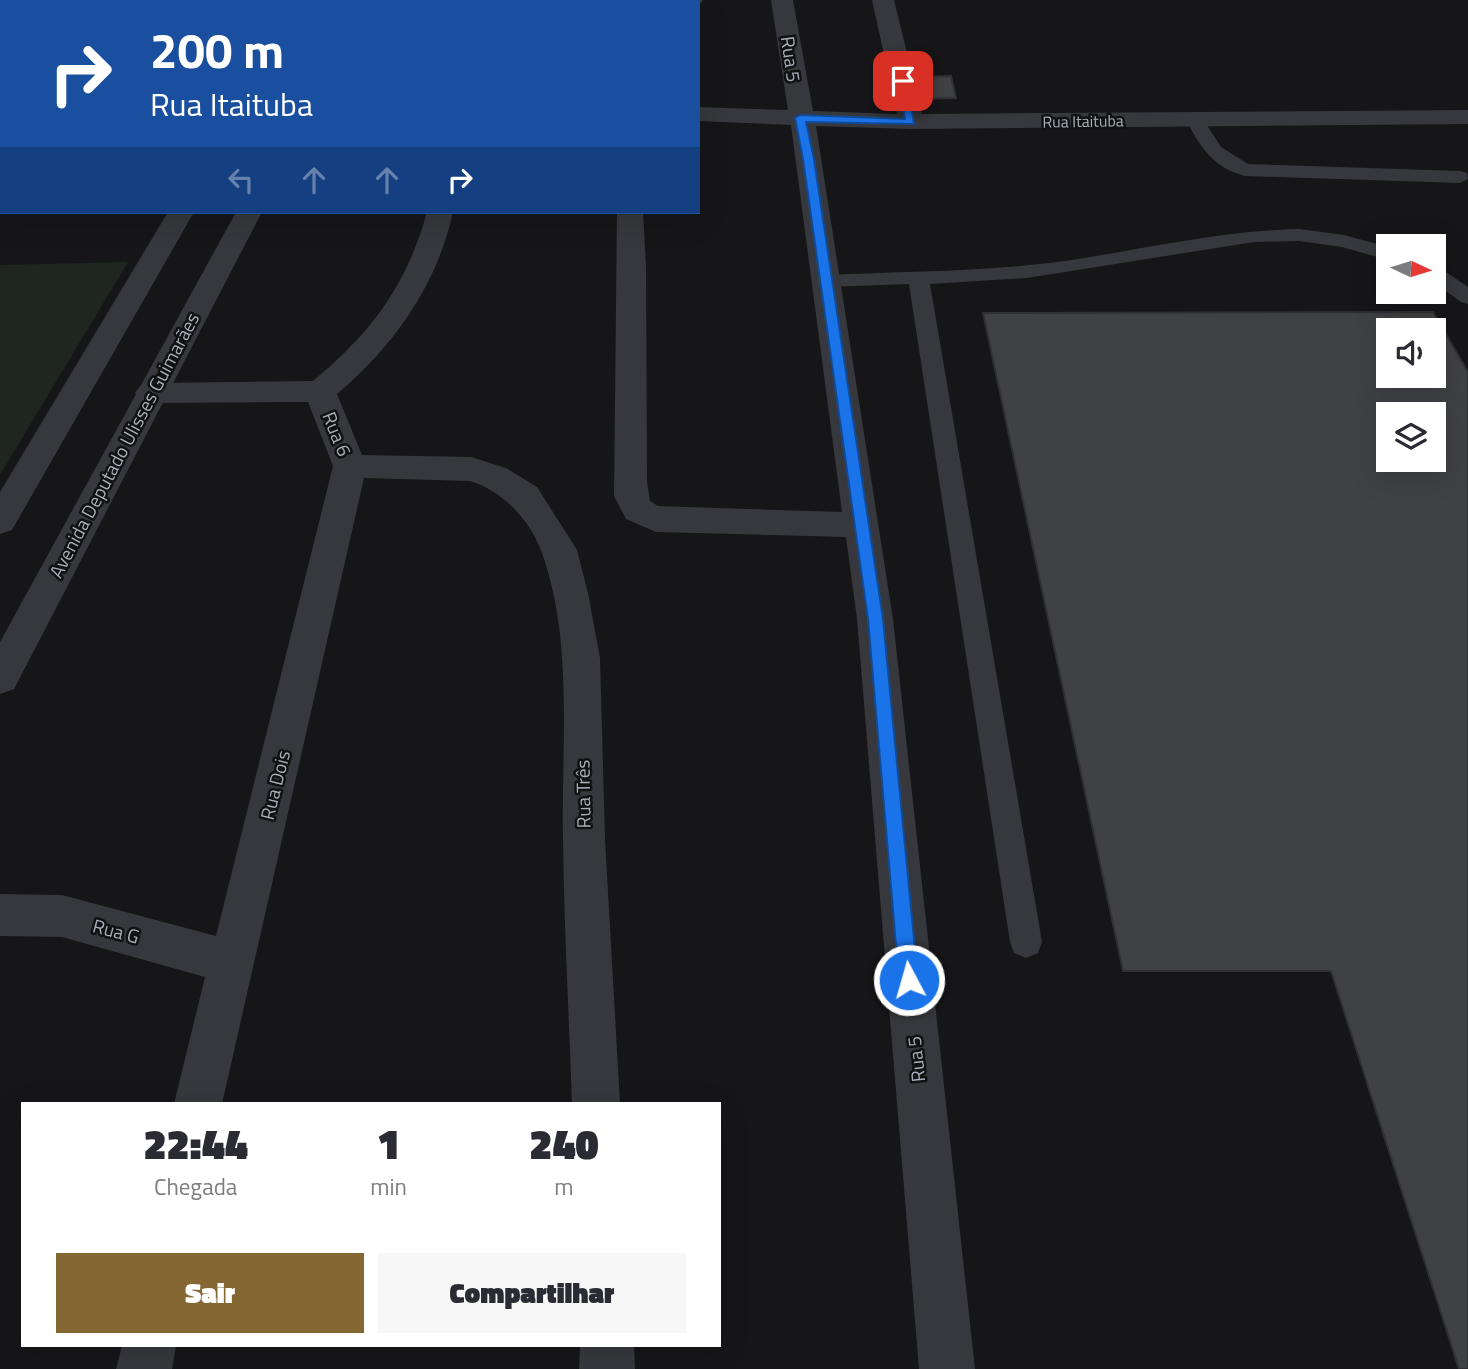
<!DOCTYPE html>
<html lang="pt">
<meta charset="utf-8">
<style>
body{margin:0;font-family:"Titillium Web",sans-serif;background:#f7f7f7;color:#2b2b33;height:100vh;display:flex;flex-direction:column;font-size:26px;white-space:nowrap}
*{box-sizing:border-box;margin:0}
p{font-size:23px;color:#7c7c81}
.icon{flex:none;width:38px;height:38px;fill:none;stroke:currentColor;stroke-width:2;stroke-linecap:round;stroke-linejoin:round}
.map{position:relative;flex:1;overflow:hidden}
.sheet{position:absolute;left:21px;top:1102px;width:700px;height:245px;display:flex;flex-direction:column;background:#fff;border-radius:0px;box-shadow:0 7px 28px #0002}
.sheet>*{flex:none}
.top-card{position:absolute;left:0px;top:0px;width:700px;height:214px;box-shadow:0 7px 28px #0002;background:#1a4fa0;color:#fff;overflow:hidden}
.needle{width:46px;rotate:94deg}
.fabs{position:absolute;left:1376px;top:234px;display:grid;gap:14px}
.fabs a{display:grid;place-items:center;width:70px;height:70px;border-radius:0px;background:#fff;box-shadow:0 7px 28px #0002;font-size:35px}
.pin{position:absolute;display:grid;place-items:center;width:60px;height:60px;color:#fff;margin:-30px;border-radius:14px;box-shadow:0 4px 10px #0006}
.me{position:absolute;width:77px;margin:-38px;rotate:354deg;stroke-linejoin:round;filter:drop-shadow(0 0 5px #0008)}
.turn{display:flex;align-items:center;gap:24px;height:147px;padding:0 35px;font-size:32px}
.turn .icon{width:91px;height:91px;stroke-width:2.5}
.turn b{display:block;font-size:49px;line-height:60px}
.lanes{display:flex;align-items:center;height:66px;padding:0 35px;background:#0003;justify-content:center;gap:35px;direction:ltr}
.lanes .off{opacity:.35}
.eta{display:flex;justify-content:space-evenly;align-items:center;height:119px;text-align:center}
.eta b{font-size:42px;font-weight:800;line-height:49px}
.action{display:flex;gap:14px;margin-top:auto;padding:14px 35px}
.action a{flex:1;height:80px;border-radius:0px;background:#856733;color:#fff;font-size:28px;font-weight:800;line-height:80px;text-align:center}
.action a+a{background:#f7f7f7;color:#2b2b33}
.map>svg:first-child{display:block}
.green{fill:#1e261f}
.building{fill:#404145;stroke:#303034;stroke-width:2;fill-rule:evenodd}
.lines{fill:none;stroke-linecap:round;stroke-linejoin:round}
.service{fill:#37383d;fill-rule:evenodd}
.minor{fill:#37383d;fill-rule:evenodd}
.tertiary{fill:#37383d;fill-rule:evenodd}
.route{fill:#1a73e8;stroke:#114b97;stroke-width:2}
.labels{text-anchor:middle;stroke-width:5;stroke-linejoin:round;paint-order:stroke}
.far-street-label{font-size:16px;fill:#a8adb8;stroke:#111113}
.street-label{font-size:19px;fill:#a8adb8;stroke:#111113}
</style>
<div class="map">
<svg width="1468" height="1369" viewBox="0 0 1468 1369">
<rect width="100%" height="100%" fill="#161618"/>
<!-- green -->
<path class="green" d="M128 262 0 475V265Z"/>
<!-- building -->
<g class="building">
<path d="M951 76 956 98 916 99 911 77Z"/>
<path d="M1433 312 1468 372V1369H1459L1331 971H1123L983 313ZM1388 331H1433V376H1388ZM1388 415H1433V460H1388Z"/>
</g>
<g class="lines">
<!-- service -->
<g class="service">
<path d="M1195 115 1201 116 1221 147 1248 164 1460 171 1467 173 1468 179 1460 183 1245 176C1214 168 1200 147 1186 120Z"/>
<path d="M1299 229 1344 235 1388 247V260L1342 247 1299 241 1254 242 1027 278 930 284 1042 942 1038 953 1026 958 1014 953 1010 942 909 284 826 287 819 285 816 281 819 277 826 275C908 271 990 272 1072 260 1148 248 1221 231 1299 229Z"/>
<path d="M1433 266 1440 268 1468 287V304L1461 302 1433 282Z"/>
</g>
<!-- minor -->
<g class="minor">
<path d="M590 0H612L589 2Z"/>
<path d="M681 0H703L698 7V2Z"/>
<path d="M771 0H793L813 111 897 114 872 0H894L922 114 1468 110V124L911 129 816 126 893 619 975 1369H919L857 619 846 537 656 532 626 519 614 496 617 212H643L646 266 647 482 650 501 658 506 842 512 791 125 698 121V107L788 110Z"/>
<path d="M427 212H453C437 285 394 346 337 394L362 455 471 457 506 468 537 487 577 550 588 593 600 658 605 839 620 1104H572C569 1016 564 927 563 838 561 745 574 643 542 553 531 521 503 491 470 481L364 478 222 1104H174L205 977 62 937 0 936V894L62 895 216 936 333 466 308 402 151 403 140 400 135 393 140 386 151 383 313 381C371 333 407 285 427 212Z"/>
<path d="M122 1346H176L172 1369H116Z"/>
<path d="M580 1346H634L635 1369H579Z"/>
</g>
<!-- tertiary -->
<g class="tertiary">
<rect x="258" y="0" width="22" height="2"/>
<rect x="311" y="0" width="22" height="2"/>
<path d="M168 212H194L12 530 0 534V492Z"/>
<path d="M236 212H262L14 689 0 694V642Z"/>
</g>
</g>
<!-- route -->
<path class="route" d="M903 78 908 81 914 124 806 122 814 159 883 619 918 980 916 987 909 989 902 987 899 980 868 619 803 159 795 118 800 115 905 119 898 81Z"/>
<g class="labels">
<!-- far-street labels -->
<g class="far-street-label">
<text transform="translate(1083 121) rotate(-1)" y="6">Rua Itaituba</text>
</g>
<!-- street labels -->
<g class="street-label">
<text transform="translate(791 59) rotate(82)" y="7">Rua 5</text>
<text transform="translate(337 434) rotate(68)" y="7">Rua 6</text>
<text transform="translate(124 445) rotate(-62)" y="7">Avenida Deputado Ulisses Guimarães</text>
<text transform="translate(275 785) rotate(-76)" y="7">Rua Dois</text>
<text transform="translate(583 794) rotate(-91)" y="7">Rua Três</text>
<text transform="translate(116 931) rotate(15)" y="7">Rua G</text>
<text transform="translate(916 1059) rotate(-96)" y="7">Rua 5</text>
</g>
</g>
</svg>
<div class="fabs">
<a><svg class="needle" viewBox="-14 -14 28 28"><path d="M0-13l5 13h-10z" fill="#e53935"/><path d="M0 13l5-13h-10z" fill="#7c7c81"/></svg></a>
<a><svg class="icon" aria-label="sound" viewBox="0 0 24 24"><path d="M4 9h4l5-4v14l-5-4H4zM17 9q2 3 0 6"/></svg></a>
<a><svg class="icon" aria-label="layers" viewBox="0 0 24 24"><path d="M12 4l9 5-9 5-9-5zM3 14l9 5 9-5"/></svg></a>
</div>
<div class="pin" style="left:903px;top:81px;background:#d93025"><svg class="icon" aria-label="arrive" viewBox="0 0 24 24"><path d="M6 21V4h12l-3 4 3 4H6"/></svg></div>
<svg class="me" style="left:909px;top:980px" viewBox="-20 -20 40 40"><circle r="17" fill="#1a73e8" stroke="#fff" stroke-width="3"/><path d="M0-11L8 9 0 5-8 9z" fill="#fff"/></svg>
<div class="top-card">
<div class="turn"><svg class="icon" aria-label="right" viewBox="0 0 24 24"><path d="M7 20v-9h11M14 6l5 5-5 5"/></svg><div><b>200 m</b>Rua Itaituba</div></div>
<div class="lanes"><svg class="icon off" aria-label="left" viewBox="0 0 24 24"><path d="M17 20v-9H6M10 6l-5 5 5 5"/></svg><svg class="icon off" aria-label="ahead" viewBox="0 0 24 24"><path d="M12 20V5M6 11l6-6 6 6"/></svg><svg class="icon off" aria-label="ahead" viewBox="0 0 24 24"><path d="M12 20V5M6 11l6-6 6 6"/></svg><svg class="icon" aria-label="right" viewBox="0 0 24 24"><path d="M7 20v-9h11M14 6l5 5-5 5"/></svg></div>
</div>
<section class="sheet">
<div class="eta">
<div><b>22:44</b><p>Chegada</p></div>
<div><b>1</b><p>min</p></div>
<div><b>240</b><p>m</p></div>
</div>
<div class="action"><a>Sair</a><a>Compartilhar</a></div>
</section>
</div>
